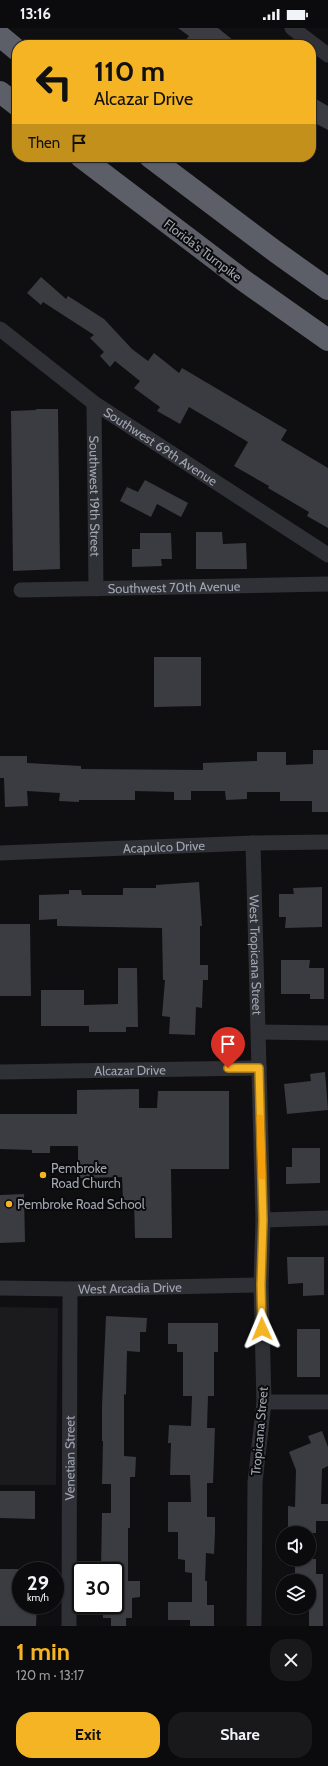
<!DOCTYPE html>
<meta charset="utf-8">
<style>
body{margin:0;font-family:Cabin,sans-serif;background:#19191b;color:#f1f3f6;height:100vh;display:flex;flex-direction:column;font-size:15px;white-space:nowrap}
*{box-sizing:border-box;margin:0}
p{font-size:13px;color:#9a9b9d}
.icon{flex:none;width:22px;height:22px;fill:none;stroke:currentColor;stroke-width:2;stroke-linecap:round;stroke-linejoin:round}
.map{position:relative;height:1598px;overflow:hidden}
.details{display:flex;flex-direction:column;background:#0b0b0d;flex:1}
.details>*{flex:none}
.guide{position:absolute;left:12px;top:12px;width:304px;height:122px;border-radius:16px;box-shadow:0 1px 3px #0004,0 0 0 1px #2b2b2e;background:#f4b423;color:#111;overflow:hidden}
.buttons{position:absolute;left:276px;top:1498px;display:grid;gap:8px}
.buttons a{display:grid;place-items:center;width:40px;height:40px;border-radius:50%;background:#0b0b0d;box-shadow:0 1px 3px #0004,0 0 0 1px #2b2b2e;font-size:20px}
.speed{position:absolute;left:12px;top:1534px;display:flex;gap:8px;font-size:20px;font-weight:700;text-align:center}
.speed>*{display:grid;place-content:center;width:52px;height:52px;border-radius:50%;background:#0b0b0d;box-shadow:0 1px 3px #0004,0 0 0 1px #2b2b2e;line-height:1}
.speed small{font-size:10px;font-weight:400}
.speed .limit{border:2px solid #111;border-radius:6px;background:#fff;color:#111}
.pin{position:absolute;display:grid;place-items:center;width:34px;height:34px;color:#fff;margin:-41px -17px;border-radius:50% 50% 50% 0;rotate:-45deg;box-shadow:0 0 4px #0007}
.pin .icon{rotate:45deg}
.me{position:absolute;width:44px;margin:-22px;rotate:359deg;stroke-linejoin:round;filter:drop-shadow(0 0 3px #0008)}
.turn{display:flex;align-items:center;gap:14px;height:84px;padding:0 16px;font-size:18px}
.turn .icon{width:52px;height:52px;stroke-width:2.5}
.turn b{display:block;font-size:28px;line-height:34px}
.then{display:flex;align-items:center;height:38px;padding:0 16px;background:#0003;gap:8px;font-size:15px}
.round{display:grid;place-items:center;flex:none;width:42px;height:42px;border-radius:16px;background:#19191b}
.head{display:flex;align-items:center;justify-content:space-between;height:68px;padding:0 16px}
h1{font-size:24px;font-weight:800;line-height:30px;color:#f4b423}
.button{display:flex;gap:8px;margin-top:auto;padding:8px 16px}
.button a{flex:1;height:46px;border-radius:16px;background:#f4b423;color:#111;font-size:16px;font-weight:800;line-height:46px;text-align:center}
.button a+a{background:#19191b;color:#f1f3f6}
.status{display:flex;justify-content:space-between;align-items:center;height:28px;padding:0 20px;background:#0b0b0d;direction:ltr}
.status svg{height:11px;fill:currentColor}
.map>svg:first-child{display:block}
.built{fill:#1b1b1e}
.building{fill:#3b3c41}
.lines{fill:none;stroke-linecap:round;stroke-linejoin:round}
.minor{stroke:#303136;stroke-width:15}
.highway{stroke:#5c5f67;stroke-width:22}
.route-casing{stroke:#9f7517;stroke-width:10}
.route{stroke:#f4b423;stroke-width:7}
.slow{stroke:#f59e0b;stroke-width:7}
.poi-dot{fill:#f4b423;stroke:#0a0a0b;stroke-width:1.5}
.labels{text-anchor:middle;stroke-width:4;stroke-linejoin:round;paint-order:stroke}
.street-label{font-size:13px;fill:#a0a5b2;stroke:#0a0a0b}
.poi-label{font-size:13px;fill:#a0a5b2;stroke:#0a0a0b;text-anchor:start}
</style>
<div class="status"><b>13:16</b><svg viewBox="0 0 49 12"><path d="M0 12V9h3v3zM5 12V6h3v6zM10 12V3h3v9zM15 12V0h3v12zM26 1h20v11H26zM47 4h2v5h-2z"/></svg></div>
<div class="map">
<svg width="328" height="1598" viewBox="0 0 328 1598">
<rect width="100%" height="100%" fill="#0f0f11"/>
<!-- built -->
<path class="built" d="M0 1279 58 1280 56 1457H0Z"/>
<!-- building -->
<g class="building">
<path d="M178 0H218L239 17H181L189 8Z"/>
<path d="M311 68 328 78V102L311 93Z"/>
<path d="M41 249 66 271 68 268 104 291 132 321 148 333 154 325 179 345 182 340 287 402 281 412 328 440V500L307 488 309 484 268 460 269 458 234 438 248 414 189 379 180 396 157 383 160 379 134 360 140 353 115 333 110 339 100 328 104 324 90 310 94 307 43 274 41 277 27 265Z"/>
<path d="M36 381H58L60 541 13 543 11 383 36 382Z"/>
<path d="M145 452 188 475 181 489 157 476 151 489 120 473 127 459 138 464Z"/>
<path d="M196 504H222L223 516 246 515 247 541H196Z"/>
<path d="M140 505H171L172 531H161L162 538 132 539V521H140Z"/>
<path d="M154 629H201V678L154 679Z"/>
<path d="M313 722H328V784H312V773H280V764H247V771L226 772 225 763H191V772H174V764L135 763V772H79V774L59 773 60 765 27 763 28 778 5 779 4 750H0V728H27V735L81 738V741L203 742V735L257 733V724H286V737L313 736Z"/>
<path d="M199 854 202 898H200V937H208V952H203L202 980 196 979 195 1007 169 1006 170 989 162 988 165 952H163L162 900 57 898V891L39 892V867L69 866V862H81L82 867H123V860H156V857Z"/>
<path d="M322 859V899L285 900 286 889H279V866H294L293 860Z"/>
<path d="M0 896H30L31 968H0Z"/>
<path d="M281 932H310L309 940H324V971H310V966H281Z"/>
<path d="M118 940H137L138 999H126V1004H89V998H41V962H84V977L118 976Z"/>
<path d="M325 1044 328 1082 287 1086 284 1056 311 1053 310 1046Z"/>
<path d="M139 1061V1080H157L158 1063H229V1141H171L172 1210H135L134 1172H123L122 1149 78 1150V1118H50V1125H32V1122L0 1121V1086H77V1062Z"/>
<path d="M292 1120H320V1155L286 1156V1139H292Z"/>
<path d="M24 1166 25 1214 0 1215V1167Z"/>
<path d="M287 1229H324V1267L303 1268V1255L288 1256Z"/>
<path d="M106 1288 147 1290 146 1304H140V1324L127 1323 126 1367 124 1366V1428L136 1429 135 1449H130V1500H128V1553H140V1569L132 1570V1590H126V1598H111V1590H103V1577H115V1542H101L102 1485H111V1456H102L103 1413H102V1378Z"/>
<path d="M168 1295H218V1324H214V1368H208L207 1400H215L213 1455H207V1489H215V1504L214 1526 206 1525 205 1553H207V1577H214V1598H190V1592H168V1574H192V1545L185 1544V1532L178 1531V1504H168V1474H191L190 1447H170L171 1415H168L169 1397 191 1398 192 1368H183V1324H177V1316H168Z"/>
<rect x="297" y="1301" width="23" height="48"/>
<path d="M322 1403 328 1419V1438L322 1441 321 1476H328V1493H316V1505H288V1478L295 1479 296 1442 289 1424 311 1415 308 1408Z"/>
<path d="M0 1463H35V1491L0 1490Z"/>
<path d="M295 1531H316V1546H323V1598H309V1553H295Z"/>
<path d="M0 1541H21V1577H37L36 1598H0Z"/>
</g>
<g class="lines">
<!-- minor -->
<g class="minor">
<path d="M292 0 328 27"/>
<path id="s1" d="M0 301 94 375 328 527"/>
<path id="s2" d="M94 375 96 561"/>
<path id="s3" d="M21 562 328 556"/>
<path id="s4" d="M253 815 263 1192 261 1257 264 1374 255 1454 254 1598"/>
<path id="s5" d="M0 825 253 815 328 814"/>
<path d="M259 1004 328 1005"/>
<path id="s6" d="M0 1044 259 1040"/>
<path d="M263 1192 328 1190"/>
<path id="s7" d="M0 1260 70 1261 261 1257"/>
<path d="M264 1374H328"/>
<path id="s8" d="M69 1598 70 1261"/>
</g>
<!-- highway -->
<g class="highway">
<path d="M0 8 17 22"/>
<path d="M0 64 17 77"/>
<path d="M81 129 243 252 328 312"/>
<path d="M150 129 276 224 328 261"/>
</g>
</g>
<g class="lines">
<!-- route casing -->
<g class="route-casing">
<path id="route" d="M228 1040H259L263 1192 261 1257 262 1301"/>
</g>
<!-- route -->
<use href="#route" class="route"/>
<!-- slow -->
<path class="slow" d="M260 1090 262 1148"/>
</g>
<!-- markers -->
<g class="poi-dot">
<circle cx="43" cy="1147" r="4"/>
<circle cx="9" cy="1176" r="4"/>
</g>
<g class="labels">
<!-- street labels -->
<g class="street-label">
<text transform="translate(203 222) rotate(37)" y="5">Florida's Turnpike</text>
<text dy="5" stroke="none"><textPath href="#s1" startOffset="199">Southwest 69th Avenue</textPath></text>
<text dy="5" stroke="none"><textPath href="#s2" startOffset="93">Southwest 19th Street</textPath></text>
<text dy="5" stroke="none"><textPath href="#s3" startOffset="153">Southwest 70th Avenue</textPath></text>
<text dy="5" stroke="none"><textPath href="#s5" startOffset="164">Acapulco Drive</textPath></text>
<text dy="5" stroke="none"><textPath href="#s4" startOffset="112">West Tropicana Street</textPath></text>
<text dy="5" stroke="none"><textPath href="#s6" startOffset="130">Alcazar Drive</textPath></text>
<text dy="5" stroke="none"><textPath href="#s7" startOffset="130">West Arcadia Drive</textPath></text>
<text transform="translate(259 1403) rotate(-85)" y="5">Tropicana Street</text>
<text dy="5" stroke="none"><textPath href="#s8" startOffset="168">Venetian Street</textPath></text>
</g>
<!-- poi labels -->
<g class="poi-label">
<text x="51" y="1145">Pembroke<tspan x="51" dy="15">Road Church</tspan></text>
<text x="17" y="1181">Pembroke Road School</text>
</g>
</g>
</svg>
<div class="buttons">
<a><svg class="icon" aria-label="sound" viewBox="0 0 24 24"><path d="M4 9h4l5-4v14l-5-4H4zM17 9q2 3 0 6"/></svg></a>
<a><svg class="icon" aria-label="layers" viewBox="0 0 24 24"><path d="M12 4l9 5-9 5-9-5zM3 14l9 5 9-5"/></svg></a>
</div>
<div class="speed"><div>29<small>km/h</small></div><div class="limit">30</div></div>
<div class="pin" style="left:228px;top:1040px;background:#d93025"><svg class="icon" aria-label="arrive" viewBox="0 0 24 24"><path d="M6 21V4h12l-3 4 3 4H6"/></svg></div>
<svg class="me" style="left:262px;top:1301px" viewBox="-20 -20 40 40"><path d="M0-17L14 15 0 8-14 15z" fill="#f4b423" stroke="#fff" stroke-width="4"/></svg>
<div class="guide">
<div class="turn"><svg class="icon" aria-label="left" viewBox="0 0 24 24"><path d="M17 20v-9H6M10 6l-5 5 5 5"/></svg><div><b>110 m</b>Alcazar Drive</div></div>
<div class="then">Then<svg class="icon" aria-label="arrive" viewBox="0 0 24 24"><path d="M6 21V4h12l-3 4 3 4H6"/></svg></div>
</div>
</div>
<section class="details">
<div class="head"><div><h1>1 min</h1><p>120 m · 13:17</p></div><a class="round"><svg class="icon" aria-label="close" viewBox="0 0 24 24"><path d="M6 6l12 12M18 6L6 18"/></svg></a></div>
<div class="button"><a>Exit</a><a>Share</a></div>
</section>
